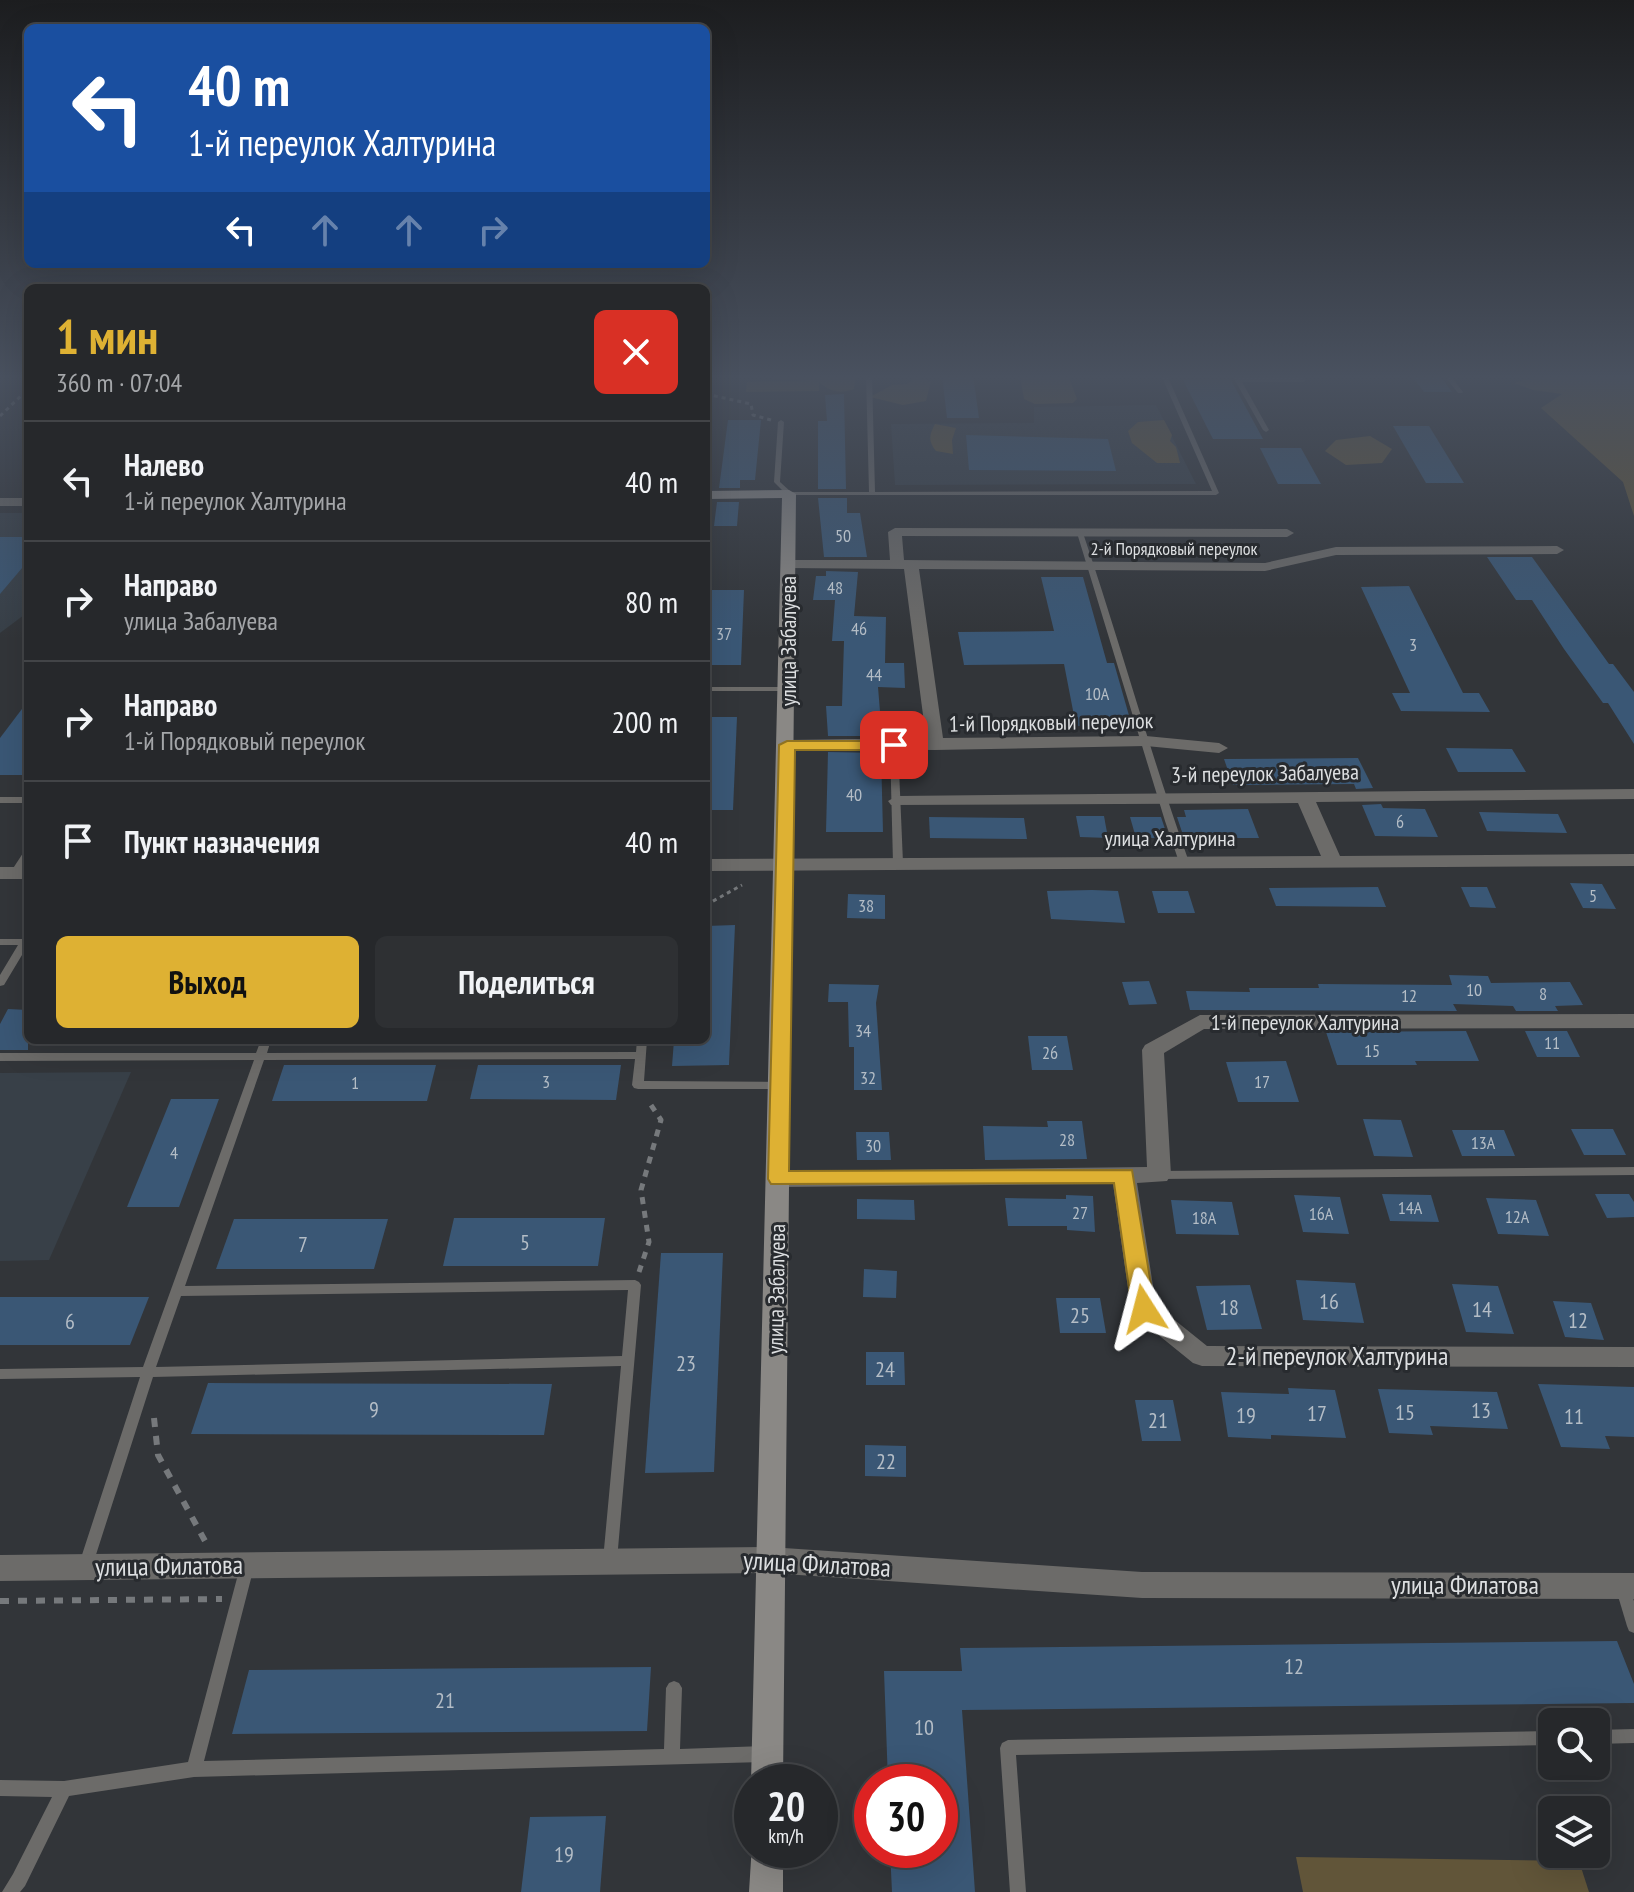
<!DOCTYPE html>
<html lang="ru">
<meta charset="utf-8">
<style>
body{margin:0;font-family:"PT Sans Narrow",sans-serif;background:#2e3033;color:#f1f3f6;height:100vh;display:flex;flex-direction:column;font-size:30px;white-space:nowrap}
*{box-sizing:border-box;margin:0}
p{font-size:26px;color:#a4a6a9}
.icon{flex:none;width:44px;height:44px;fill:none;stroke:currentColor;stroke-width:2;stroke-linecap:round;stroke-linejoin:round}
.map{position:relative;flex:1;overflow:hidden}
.panel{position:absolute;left:24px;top:284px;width:686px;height:760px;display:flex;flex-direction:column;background:#26282b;border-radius:12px;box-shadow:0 8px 32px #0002,0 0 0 2px #424447}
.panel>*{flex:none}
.hud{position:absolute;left:24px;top:24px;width:686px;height:244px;border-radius:12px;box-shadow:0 8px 32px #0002,0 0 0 2px #424447;background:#1a4fa0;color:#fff;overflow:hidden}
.buttons{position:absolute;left:1538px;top:1708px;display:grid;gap:16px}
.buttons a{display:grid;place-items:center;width:72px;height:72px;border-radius:12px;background:#26282b;box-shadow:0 8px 32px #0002,0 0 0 2px #424447;font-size:40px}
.speed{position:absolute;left:734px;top:1764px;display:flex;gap:16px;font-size:40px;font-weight:700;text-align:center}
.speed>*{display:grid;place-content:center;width:104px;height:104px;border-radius:50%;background:#26282b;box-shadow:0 8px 32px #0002,0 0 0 2px #424447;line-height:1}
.speed small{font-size:20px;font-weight:400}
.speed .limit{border:12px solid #d22;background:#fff;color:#111}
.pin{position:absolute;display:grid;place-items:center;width:68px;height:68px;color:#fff;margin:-34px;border-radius:16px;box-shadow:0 4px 12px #0006}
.me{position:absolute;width:88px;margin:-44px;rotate:351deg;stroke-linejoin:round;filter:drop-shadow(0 0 6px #0008)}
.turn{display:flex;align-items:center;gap:28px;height:168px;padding:0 32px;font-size:36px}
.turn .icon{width:104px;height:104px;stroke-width:2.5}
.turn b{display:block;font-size:56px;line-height:68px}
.lanes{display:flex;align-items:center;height:76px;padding:0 32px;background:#0003;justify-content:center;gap:40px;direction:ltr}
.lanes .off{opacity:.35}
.round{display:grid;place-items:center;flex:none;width:84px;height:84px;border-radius:12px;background:#2e3033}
.headline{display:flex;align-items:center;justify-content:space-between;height:136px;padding:0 32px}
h1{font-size:48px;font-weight:700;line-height:60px;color:#deb133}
.primary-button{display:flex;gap:16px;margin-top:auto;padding:16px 32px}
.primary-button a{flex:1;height:92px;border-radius:12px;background:#deb133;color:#111;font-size:32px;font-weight:700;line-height:92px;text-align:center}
.primary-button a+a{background:#2e3033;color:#f1f3f6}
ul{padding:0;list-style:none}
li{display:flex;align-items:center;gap:24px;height:120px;padding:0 32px;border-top:2px solid #424447}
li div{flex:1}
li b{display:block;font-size:30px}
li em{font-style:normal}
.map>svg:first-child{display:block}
.built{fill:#384048}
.green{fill:#615539}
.building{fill:#3a5775}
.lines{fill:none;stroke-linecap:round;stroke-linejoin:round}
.path-far2{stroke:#76797c;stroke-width:3;stroke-dasharray:4 4;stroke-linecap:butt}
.path-far1{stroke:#76797c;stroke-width:5;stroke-dasharray:7 7;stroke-linecap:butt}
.path{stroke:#76797c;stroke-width:6;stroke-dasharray:9 9;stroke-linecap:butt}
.lane{fill:#6c6b69;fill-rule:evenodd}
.street{fill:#6c6b69;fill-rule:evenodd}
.secondary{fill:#8a8885;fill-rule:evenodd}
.route{fill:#deb133;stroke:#907321;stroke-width:2}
.labels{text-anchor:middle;stroke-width:6;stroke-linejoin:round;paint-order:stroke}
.number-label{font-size:18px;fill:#b4bdc6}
.far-street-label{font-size:18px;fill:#dddfe1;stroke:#282b2f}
.street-label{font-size:22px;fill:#dddfe1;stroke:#282b2f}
.near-number-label{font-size:22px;fill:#b4bdc6}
.near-street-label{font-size:26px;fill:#dddfe1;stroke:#282b2f}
</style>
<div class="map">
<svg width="1634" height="1892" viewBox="0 0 1634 1892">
<rect width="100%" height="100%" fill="#323539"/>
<!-- built -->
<g class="built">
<path d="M1156 405 1196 484 895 485 891 424 1034 423V407Z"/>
<path d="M0 513H28V612L0 633Z"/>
<path d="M131 1072 49 1260 0 1261V1073Z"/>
</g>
<!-- green -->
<g class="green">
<path d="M772 375 830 377 856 375 854 389C840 394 830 392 819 382V391L746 392 747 382 812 381 771 379Z"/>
<path d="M1068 375 1077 399 1073 403 1035 404 1024 399 1020 376Z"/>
<path d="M1541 375H1634V516L1623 482 1541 408 1562 394 1533 390 1514 383Z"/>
<path d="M916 377 931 381 926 401 903 405 870 397 892 385 907 384Z"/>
<path d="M1164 420 1172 435 1170 441 1176 447 1180 463H1157L1132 443 1128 431 1138 422Z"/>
<path d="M935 424 956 428 952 440 953 454 936 451C928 441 929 435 935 424Z"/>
<path d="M1370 436 1392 449 1382 463 1346 465 1325 451 1336 440Z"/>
<path d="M1296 1857 1579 1861 1589 1892H1303Z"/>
</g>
<!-- building -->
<g class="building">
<path d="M942 375H973L979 418H947Z"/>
<path d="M1411 375H1439L1452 392H1424Z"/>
<path d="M1183 380H1231L1263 439H1213Z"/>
<path d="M844 394 846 489H818V421H827L825 395Z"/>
<path d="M728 420H761L755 480H740V488H719Z"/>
<path d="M1393 426H1429L1464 483H1426Z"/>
<path d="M966 435 1108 439 1116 471 969 470Z"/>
<path d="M1260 448H1301L1321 484H1278Z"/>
<path d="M818 498H847V513H860L867 557H824Z"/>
<path d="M717 502H739L737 526H714Z"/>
<path d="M0 537H28V561L0 594Z"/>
<path d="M1487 557H1532L1609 664H1613L1634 692V744L1608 703H1603L1564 649 1532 600H1516Z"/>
<path d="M826 571 858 572 854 616 886 617 885 663H904L905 688 878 687 882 736H828L826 706H842L844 641H832L835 600H813L816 576H826Z"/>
<path d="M1041 577H1083L1107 663H1114L1132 726H1076L1064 664 964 665 958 632 1054 631Z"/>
<path d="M1409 586 1463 693H1479L1490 712 1401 711 1392 693H1410L1361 587Z"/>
<path d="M707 590H744L741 665H706Z"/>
<path d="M28 701V775H0V738Z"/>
<path d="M706 717H737L733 810H706Z"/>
<path d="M1446 748 1512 749 1526 772H1458Z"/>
<path d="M828 752 881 753 883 832H826Z"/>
<path d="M1358 758 1373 788 1356 789 1354 784 1233 785 1224 759Z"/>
<path d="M1381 804 1383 808 1425 809 1438 837 1375 836 1362 805Z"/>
<path d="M1248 809 1259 838H1184L1177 817H1186L1184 810Z"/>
<path d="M1479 812 1558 814 1567 833 1487 831Z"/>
<path d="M1076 816H1104L1108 838 1080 837Z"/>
<path d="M929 817 1024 818 1027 839 930 838Z"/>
<path d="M1130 817H1161L1168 838H1136Z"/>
<path d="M1570 883 1602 884 1616 909 1583 908Z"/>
<path d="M1378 887 1386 907 1276 906 1269 888Z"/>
<path d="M1461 887H1487L1496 908 1470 907Z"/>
<path d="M1092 890 1118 891 1125 923 1051 919 1047 891Z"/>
<path d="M1152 891H1188L1195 913H1158Z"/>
<path d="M848 894 885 895V919L847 918Z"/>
<path d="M735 925 729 1065 672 1066 674 1040H706V926Z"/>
<path d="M1449 975 1488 976 1491 983 1570 982 1583 1005 1555 1006 1558 1011H1516L1513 1006 1453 1004 1457 1011 1190 1010 1186 991 1250 992 1249 988H1319L1318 984 1452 985Z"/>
<path d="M1149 981 1157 1004 1129 1005 1122 982Z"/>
<path d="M829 984 879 985 876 1003 882 1090H854V1047H849L848 1002H828Z"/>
<path d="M8 1009 28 1010V1050H0V1024Z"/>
<path d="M1466 1031 1479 1061H1415L1417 1065H1337L1326 1032Z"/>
<path d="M1525 1031H1567L1580 1057H1537Z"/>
<path d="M1028 1036H1067L1073 1070H1032Z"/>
<path d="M1286 1061 1299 1102H1238L1226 1062Z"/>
<path d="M284 1065H436L427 1101H272Z"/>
<path d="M478 1065H621L616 1100 470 1099Z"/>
<path d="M171 1099H219L179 1207H127Z"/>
<path d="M1363 1119 1401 1120 1413 1157 1374 1156Z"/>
<path d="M1047 1121H1082L1087 1159 985 1160 983 1126 1048 1127Z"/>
<path d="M1571 1129H1613L1626 1155H1584Z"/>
<path d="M1452 1130H1504L1515 1156H1462Z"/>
<path d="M856 1132H889L891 1160H857Z"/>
<path d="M1382 1194 1431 1195 1439 1222 1390 1221Z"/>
<path d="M1595 1194H1629L1634 1202V1217L1607 1218Z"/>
<path d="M1066 1195 1093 1196 1095 1232 1067 1230V1226H1008L1005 1198 1066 1199Z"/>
<path d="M1294 1195 1340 1197 1349 1234 1303 1232Z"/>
<path d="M1486 1198 1536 1200 1549 1236 1498 1234Z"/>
<path d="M857 1199 914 1200 915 1220 857 1219Z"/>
<path d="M1171 1200 1232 1202 1239 1235 1176 1234Z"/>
<path d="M454 1218H605L598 1266H443Z"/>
<path d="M234 1219H388L374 1269H216Z"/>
<path d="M661 1253H723L714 1472 645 1473Z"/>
<path d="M864 1269 897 1271 896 1298 863 1297Z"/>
<path d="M1296 1280 1355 1283 1364 1323 1303 1320Z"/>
<path d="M1452 1284 1498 1286 1514 1334 1466 1332Z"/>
<path d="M1250 1285 1262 1329 1207 1330 1196 1286Z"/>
<path d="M0 1297H149L130 1345H0Z"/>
<path d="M1056 1298H1100L1106 1333H1060Z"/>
<path d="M1553 1301 1591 1303 1604 1340 1565 1337Z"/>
<path d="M866 1352H904L905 1385H866Z"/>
<path d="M208 1383 552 1384 544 1435 191 1434Z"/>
<path d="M1538 1384 1634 1387V1437L1605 1436 1610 1449 1561 1447Z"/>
<path d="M1288 1388 1335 1390 1346 1438 1271 1435V1439L1228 1437 1221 1392 1289 1394Z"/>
<path d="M1378 1389 1497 1392 1508 1429 1430 1426 1433 1435 1389 1433Z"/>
<path d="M1135 1400H1173L1181 1441H1142Z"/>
<path d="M865 1445 906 1446V1477L865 1476Z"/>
<path d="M1617 1641 1634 1684V1703L962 1710 975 1892H892L890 1850H940V1782H888L884 1671H962L960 1648Z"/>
<path d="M651 1667 647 1731 232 1734 249 1670Z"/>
<path d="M606 1816 600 1892H521L530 1817Z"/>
</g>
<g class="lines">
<!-- path-far2 -->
<g class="path-far2">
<path d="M706 394 751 404 753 415 771 420"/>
<path d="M0 416 22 395"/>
<path d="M706 905 742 885"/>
</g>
<!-- path-far1 -->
<path class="path-far1" d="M639 1272 649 1242 641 1190 661 1120 649 1102"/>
<!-- path -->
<g class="path">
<path d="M154 1418 158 1455 205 1541"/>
<path d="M0 1601 222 1599"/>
</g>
<!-- lane -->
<g class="lane">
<path d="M866 375H872L875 492 1212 491 1161 375H1167L1219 493 1216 495H787L774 482 778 422 781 420 784 422 780 482 791 492H869Z"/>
<path d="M1201 375H1238L1240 378H1299L1297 375H1303L1306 380 1303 382H1242L1269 430 1266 432 1263 430 1233 377H1204Z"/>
<path d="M1444 375H1450L1463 392 1462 393H1458Z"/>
<path d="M1078 532 1083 533C1120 642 1150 753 1189 862L1187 864 1184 865 1179 862 1165 821 1077 533Z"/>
<path d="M706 687H787L791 689 787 691H706Z"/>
<path d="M894 742 898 745 903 863 898 866 893 863 890 745Z"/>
<rect x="0" y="797" width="28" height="6"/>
<path d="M28 849V860L20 873 18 875H12L10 873 25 850Z"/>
<path d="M0 939H28V945L4 985 0 986V975L18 945H0Z"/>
<path d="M261 1040H271L267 1053 636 1052 637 1040H647L644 1081 782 1082 784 1085 782 1088 778 1089H638L634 1088 632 1085 635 1059 264 1060 185 1286 635 1280 639 1282 641 1285 617 1560 615 1564 610 1566 605 1564 603 1560 621 1366 153 1377 93 1564 91 1568 86 1570 81 1568 79 1564 140 1377 0 1379V1369L143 1367 254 1060 0 1061V1053H256ZM628 1290 622 1356 156 1367 181 1296Z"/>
<path d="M1634 1167V1175L1159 1179 1155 1178 1153 1175 1155 1172 1159 1171Z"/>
<path d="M247 1561 252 1563 254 1567 204 1761 664 1749 666 1688 669 1683 674 1681 679 1683 682 1688 680 1749 765 1746 771 1749 773 1754 771 1759 765 1762 194 1777 69 1796 25 1886 20 1892H2L13 1874 52 1797 0 1796V1780L64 1781 188 1762 240 1567 242 1563Z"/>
<path d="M1622 1580 1627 1581 1634 1601V1633L1629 1631 1627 1626 1615 1586 1617 1581Z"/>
<path d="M1634 1729V1743L1596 1744V1730Z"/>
<path d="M1552 1731V1745L1016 1755 1026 1892H1010L1000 1748 1002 1743 1008 1740Z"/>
</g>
<!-- street -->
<g class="street">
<rect x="0" y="498" width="28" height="8"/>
<path d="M895 528 1287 529 1294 533 1287 537 902 536 904 560 1265 563 1336 547 1557 546 1564 550 1557 554 1336 555 1265 571 919 569 943 738 1146 736 1219 743 1228 748 1219 753 1146 746 935 750 781 749 778 745 787 740 926 738 904 569 788 568 781 564 788 560H890L888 532Z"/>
<path d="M1634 789V799L1316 802 1340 856 1634 854V866L706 871V859L1321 856 1298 803 891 805 888 801 897 796Z"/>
<rect x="0" y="867" width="28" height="12"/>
<path d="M1634 1014V1028L1204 1029 1164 1053 1171 1175 1167 1181 1137 1183 1156 1305 1207 1346 1634 1347V1367L1202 1366 1193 1363 1135 1316 1131 1309 1113 1184 778 1187 770 1185 766 1179 770 1173 778 1171 1147 1167 1142 1050 1145 1045 1200 1015Z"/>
<path d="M769 1547 1142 1572 1634 1573V1599L1142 1598 769 1573 0 1581V1555Z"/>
</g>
<!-- secondary -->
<g class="secondary">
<path d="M789 490 796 494 783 1782H752V1785L751 1782 782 498 706 499V491Z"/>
<path d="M752 1844V1850H783V1892H749Z"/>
</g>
</g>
<!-- sky -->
<linearGradient id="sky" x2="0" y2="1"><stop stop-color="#1c1d1f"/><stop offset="0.59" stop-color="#49515f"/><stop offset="1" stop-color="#49515f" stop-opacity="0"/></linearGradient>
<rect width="1634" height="639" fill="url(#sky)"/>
<!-- route -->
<path class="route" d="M787 741H894L902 745 894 750H795L789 1171 1132 1170 1155 1309 1152 1315 1144 1318 1136 1315 1132 1309 1114 1183 771 1184 768 1179 779 745Z"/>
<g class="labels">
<!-- number labels -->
<g class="number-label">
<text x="843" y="542">50</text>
<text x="835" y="594">48</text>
<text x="859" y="635">46</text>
<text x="724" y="640">37</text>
<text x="1413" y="651">3</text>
<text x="874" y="681">44</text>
<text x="1097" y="700">10А</text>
<text x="854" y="801">40</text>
<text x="1400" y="828">6</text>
<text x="1593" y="902">5</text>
<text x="866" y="912">38</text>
<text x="1474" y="996">10</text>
<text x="1543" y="1000">8</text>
<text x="1409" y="1002">12</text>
<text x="863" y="1037">34</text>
<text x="1552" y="1049">11</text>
<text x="1372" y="1057">15</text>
<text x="1050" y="1059">26</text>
<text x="868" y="1084">32</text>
<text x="546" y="1088">3</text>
<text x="1262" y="1088">17</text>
<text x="355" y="1089">1</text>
<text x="1067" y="1146">28</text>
<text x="1483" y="1149">13А</text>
<text x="873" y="1152">30</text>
<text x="174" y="1159">4</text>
<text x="1410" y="1214">14А</text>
<text x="1080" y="1219">27</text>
<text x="1321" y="1220">16А</text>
<text x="1517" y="1223">12А</text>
<text x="1204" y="1224">18А</text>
</g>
<!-- far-street labels -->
<g class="far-street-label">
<text x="1174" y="555">2-й Порядковый переулок</text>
</g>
<!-- street labels -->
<g class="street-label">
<text transform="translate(788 641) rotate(-90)" y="8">улица Забалуева</text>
<text transform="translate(1051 722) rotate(-1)" y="8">1-й Порядковый переулок</text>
<text transform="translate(1265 773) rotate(-1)" y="8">3-й переулок Забалуева</text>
<text x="1170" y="846">улица Халтурина</text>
<text x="1305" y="1030">1-й переулок Халтурина</text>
<text transform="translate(776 1289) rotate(-89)" y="8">улица Забалуева</text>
</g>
<!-- near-number labels -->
<g class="near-number-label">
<text x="525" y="1250">5</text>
<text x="303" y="1252">7</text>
<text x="1329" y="1309">16</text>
<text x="1229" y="1315">18</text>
<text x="1482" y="1317">14</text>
<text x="1080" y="1323">25</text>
<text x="1578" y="1328">12</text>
<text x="70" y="1329">6</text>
<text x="686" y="1371">23</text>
<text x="885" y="1377">24</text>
<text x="374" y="1417">9</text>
<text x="1481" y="1418">13</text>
<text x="1405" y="1420">15</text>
<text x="1317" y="1421">17</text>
<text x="1246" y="1423">19</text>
<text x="1574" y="1424">11</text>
<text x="1158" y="1428">21</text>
<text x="886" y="1469">22</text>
<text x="1294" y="1674">12</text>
<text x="445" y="1708">21</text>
<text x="924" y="1735">10</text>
<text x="564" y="1862">19</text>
</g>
<!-- near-street labels -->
<g class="near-street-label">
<text x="1337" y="1365">2-й переулок Халтурина</text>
<text transform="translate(817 1564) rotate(3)" y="9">улица Филатова</text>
<text transform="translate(169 1566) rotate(-1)" y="9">улица Филатова</text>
<text x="1465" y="1594">улица Филатова</text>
</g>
</g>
</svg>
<div class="buttons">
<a><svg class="icon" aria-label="search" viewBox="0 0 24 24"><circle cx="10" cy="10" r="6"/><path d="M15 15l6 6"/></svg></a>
<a><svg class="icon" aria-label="layers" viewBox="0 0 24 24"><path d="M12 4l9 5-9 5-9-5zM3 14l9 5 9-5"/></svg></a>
</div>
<div class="speed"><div>20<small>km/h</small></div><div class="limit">30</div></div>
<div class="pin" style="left:894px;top:745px;background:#d93025"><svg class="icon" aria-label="arrive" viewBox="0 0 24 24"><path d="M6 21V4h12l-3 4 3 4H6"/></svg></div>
<svg class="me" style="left:1144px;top:1309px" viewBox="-20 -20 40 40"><path d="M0-17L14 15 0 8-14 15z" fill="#deb133" stroke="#fff" stroke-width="4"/></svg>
<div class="hud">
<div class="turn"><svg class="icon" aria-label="left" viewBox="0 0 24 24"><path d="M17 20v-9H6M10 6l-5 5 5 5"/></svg><div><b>40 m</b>1-й переулок Халтурина</div></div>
<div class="lanes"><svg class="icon" aria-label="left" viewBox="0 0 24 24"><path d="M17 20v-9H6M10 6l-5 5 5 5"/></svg><svg class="icon off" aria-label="ahead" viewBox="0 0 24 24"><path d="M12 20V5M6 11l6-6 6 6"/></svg><svg class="icon off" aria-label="ahead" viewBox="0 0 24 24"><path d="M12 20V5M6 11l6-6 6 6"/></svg><svg class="icon off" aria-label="right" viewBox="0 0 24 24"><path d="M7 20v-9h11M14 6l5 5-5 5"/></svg></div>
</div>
<section class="panel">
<div class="headline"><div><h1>1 мин</h1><p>360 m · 07:04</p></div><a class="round" style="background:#d93025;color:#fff"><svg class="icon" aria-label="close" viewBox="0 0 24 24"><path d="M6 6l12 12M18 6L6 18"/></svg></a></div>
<ul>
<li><svg class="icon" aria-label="left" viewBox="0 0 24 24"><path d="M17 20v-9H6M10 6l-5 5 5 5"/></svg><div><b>Налево</b><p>1-й переулок Халтурина</p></div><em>40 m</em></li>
<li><svg class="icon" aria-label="right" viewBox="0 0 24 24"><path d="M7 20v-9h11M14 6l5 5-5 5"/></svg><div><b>Направо</b><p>улица Забалуева</p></div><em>80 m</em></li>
<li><svg class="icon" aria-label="right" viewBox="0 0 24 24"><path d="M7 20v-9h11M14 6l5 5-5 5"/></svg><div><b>Направо</b><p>1-й Порядковый переулок</p></div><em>200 m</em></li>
<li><svg class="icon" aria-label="arrive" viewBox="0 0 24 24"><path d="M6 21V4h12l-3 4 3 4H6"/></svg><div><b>Пункт назначения</b></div><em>40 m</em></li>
</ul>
<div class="primary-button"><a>Выход</a><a>Поделиться</a></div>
</section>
</div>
